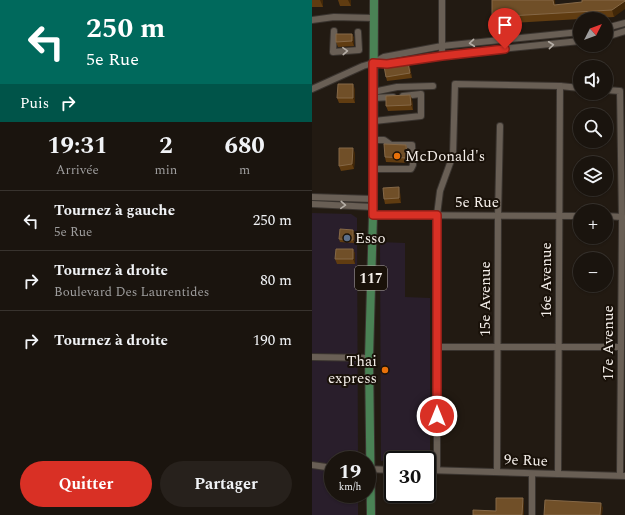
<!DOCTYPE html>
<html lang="fr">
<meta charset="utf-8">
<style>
body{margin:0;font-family:Spectral,serif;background:#27211c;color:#f1f3f6;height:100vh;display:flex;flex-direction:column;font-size:15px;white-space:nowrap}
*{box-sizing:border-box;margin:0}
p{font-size:13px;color:#9f9e9e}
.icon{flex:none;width:22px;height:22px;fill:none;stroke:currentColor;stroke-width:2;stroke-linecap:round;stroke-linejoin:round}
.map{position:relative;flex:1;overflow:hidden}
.drawer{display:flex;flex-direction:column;background:#1a140e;width:312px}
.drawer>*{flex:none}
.guide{background:#00695c;color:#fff;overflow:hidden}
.needle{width:26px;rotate:48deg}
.controls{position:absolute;left:261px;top:12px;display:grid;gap:8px}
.controls a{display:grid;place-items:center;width:40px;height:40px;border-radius:50%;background:#1a140e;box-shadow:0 1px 3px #0004,0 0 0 1px #38332e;font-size:20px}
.speed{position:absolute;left:12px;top:451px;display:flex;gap:8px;font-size:20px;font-weight:700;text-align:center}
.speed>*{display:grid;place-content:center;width:52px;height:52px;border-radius:50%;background:#1a140e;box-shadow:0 1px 3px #0004,0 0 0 1px #38332e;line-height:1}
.speed small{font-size:10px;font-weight:400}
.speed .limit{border:2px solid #111;border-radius:6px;background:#fff;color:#111}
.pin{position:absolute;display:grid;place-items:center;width:34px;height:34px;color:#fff;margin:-41px -17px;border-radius:50% 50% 50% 0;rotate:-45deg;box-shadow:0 0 4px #0007}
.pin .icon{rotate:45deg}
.me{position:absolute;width:44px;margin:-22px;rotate:0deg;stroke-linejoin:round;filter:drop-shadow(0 0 3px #0008)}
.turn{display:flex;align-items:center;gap:14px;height:84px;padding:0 20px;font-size:18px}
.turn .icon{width:52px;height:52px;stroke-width:2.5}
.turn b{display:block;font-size:28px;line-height:34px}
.then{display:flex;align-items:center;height:38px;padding:0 20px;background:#0003;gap:8px;font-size:15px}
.eta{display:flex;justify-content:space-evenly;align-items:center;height:68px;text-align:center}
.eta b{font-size:24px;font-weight:700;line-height:28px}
.cta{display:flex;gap:8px;margin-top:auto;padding:8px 20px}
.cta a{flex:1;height:46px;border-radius:24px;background:#d93025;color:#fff;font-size:16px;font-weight:700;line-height:46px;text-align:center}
.cta a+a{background:#27211c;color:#f1f3f6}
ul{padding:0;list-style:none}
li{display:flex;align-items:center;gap:12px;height:60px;padding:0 20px;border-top:1px solid #38332e}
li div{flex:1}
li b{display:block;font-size:15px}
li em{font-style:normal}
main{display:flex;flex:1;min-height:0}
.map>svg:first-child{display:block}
.commercial{fill:#291e2b}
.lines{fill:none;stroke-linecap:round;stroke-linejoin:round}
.minor-casing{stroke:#3a342f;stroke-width:8}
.major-casing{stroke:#3a342f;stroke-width:10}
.minor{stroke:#695f55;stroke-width:6}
.major{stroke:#4a8255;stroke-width:8}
.wall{fill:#603c11}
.shaded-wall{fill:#412708}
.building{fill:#704f28;stroke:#856847}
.oneway{stroke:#b5aea6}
.route-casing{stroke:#8d1f18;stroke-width:10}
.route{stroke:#d93025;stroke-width:7}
.food-dot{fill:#e8710a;stroke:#191109;stroke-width:1.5}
.service-dot{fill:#5c6f8a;stroke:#191109;stroke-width:1.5}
.labels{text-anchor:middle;stroke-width:4;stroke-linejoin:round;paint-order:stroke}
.shield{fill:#191109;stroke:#b2aca6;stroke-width:1}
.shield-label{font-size:14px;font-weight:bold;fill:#f4eee9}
.poi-label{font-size:15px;fill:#f4eee9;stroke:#191109;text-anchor:start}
.street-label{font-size:15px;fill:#f4eee9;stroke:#191109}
</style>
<main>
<section class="drawer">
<div class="guide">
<div class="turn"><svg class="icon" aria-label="left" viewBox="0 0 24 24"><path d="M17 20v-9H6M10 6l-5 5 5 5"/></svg><div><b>250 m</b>5e Rue</div></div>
<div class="then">Puis<svg class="icon" aria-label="right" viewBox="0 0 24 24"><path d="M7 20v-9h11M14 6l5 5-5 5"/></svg></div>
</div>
<div class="eta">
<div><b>19:31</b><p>Arrivée</p></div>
<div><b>2</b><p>min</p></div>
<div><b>680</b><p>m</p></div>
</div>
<ul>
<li><svg class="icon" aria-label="left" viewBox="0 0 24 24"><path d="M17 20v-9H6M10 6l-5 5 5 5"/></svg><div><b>Tournez à gauche</b><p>5e Rue</p></div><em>250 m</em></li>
<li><svg class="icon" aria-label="right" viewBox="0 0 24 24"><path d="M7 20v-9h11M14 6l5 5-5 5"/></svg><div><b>Tournez à droite</b><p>Boulevard Des Laurentides</p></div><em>80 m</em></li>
<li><svg class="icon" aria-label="right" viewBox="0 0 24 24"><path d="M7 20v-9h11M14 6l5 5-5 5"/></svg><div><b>Tournez à droite</b></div><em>190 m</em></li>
</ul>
<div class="cta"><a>Quitter</a><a>Partager</a></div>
</section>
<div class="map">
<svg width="313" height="515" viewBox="0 0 313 515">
<rect width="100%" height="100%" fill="#221a12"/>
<!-- commercial -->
<g class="commercial">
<path d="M0 213 39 214 45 218 46 460H21V494H46V515H0Z"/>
<path d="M68 242 93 243V297L118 298V462H115V460L69 461Z"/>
</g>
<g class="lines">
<!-- minor casing -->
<g class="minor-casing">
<g id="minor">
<path d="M130 0V50"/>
<path d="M0 20 22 17 62 18"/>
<path d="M294 28 313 23"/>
<path d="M22 31 21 52 47 50 46 32"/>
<path d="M294 37 313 31"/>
<path d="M63 63 75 64 130 55 268 41"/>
<path d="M0 89 51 66 61 63 72 57 130 46 268 32"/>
<path d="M294 90 308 91 310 222 308 475"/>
<path d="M61 92 85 87 121 86"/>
<path d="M61 98 81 97"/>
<path d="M62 121 109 116V94L91 96"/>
<path d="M61 169H99L101 165 100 145H79L72 140H62"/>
<path d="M0 197 61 199"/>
<path d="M0 204 61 207"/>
<path d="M61 215 268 216"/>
<path d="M294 216 310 217"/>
<path d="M125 347H308"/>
<path d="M0 357 57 358"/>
<path d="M0 465 21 468"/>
<path d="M55 469 81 470"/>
<path d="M115 470 313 476"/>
<path d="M125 470V215L128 191 141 155 143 84 248 86 268 88"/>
<path d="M185 472 186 216 188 126"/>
<path d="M246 474 248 86"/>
<path d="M220 515V474"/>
</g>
</g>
<!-- major casing -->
<g class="major-casing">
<path id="major" d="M59 515 57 358 61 215 62 0"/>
</g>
<!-- minor -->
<use href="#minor" class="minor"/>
<!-- major -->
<use href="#major" class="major"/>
</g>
<!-- wall -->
<g class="wall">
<rect x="0" y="0" width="11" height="7"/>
<path d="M26 0H39V6H28Z"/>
<path d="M180 0H243V5L313 0 302 17 183 24 180 17Z"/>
<path d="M40 34 42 38V46L26 47 24 42Z"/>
<path d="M98 67 100 78 75 81 74 77Z"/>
<path d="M43 89V103H27L25 98Z"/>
<path d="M98 95 100 99 101 110 76 111 74 106Z"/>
<path d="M96 150V163L74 162 73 157Z"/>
<path d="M43 153 42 169 29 171 27 166Z"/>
<path d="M88 192 89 203 73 204 72 199Z"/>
<path d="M43 233 42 243 28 242 27 239Z"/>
<path d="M41 249 43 254V264H25L23 259Z"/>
</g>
<!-- shaded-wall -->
<g class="shaded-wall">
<path d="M8 0H11V7Z"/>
<path d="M36 0H39V6Z"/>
<path d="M241 0H243L244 12 242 5Z"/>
<path d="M313 1V9L302 17 300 10Z"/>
<path d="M40 34 42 38V46L40 41Z"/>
<path d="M96 63 98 67 100 78 98 73Z"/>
<path d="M41 84 43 89V103L41 98Z"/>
<path d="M98 95 100 99 101 110 99 105Z"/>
<path d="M94 145 96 150V163L95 158Z"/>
<path d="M41 148 43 153 42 169 40 164Z"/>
<path d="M87 187 88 192 89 203 87 198Z"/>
<path d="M41 230 43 233 42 243 41 240Z"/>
<path d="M41 249 43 254V264L41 259Z"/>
<path d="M211 498 212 503V515H210Z"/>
<path d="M289 503 291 508 290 515H288Z"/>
</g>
<!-- building -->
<g class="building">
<path d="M180 0H241L242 5 270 2V0H313V1L300 10 180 17Z"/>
<path d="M24 34H40V41L24 42Z"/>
<path d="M96 63 98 73 74 77 72 66Z"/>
<path d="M26 84H41V98H25Z"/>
<path d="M98 95 99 105 74 106V96Z"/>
<path d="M72 144 94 145 95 158 73 157Z"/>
<path d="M27 148H41L40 164 27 166Z"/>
<path d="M87 187V198L72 199 71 188Z"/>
<path d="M28 229 41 230V240L27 239Z"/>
<path d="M24 249H41V259H23Z"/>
<path d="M184 498H211L210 515H161V510L184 511Z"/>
<path d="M233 500 289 503 288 515H232Z"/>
</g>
<!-- one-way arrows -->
<defs><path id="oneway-chevron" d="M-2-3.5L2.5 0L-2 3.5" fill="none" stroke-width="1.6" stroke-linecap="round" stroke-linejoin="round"/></defs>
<g class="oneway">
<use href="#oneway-chevron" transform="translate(160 43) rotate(174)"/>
<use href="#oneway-chevron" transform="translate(239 45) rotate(-6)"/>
<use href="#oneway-chevron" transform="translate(33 51) rotate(-3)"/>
<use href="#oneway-chevron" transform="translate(31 205) rotate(3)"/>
</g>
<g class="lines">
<!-- route casing -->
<g class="route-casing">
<path id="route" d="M125 416V215H61V63L75 64 130 56 193 49"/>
</g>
<!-- route -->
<use href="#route" class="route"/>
</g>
<!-- markers -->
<g class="food-dot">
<circle cx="85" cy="156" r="4"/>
<circle cx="73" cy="370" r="4"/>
</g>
<circle class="service-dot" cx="35" cy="238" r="4"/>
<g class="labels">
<!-- shield labels -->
<rect class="shield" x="43" y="266" width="32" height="24" rx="3"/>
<g class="shield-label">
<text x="59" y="283">117</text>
</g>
<!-- poi labels -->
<g class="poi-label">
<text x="93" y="161">McDonald's</text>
<text x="43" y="243">Esso</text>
<text x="65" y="366" text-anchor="end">Thai<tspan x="65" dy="17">express</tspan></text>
</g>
<!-- street labels -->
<g class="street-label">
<text x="165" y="207">5e Rue</text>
<text transform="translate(234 280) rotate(-90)" y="5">16e Avenue</text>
<text transform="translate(173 299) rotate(-90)" y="5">15e Avenue</text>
<text transform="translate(296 343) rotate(-90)" y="5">17e Avenue</text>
<text transform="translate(214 460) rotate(2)" y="5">9e Rue</text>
</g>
</g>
</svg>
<div class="controls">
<a><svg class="needle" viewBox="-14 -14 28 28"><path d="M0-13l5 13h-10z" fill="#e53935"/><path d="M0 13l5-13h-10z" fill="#9f9e9e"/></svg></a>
<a><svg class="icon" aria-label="sound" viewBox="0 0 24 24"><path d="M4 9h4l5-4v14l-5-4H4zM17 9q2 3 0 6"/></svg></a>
<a><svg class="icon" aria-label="search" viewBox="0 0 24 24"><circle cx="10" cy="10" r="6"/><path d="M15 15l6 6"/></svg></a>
<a><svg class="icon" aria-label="layers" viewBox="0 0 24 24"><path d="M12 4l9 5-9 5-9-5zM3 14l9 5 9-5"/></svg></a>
<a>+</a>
<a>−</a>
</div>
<div class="speed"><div>19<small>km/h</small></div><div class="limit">30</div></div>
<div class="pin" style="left:193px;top:49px;background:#d93025"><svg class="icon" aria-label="arrive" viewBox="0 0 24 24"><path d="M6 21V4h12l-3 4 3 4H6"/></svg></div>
<svg class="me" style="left:125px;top:416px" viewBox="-20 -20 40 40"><circle r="17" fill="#d93025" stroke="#fff" stroke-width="3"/><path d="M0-11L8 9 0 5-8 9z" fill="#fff"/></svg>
</div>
</main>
